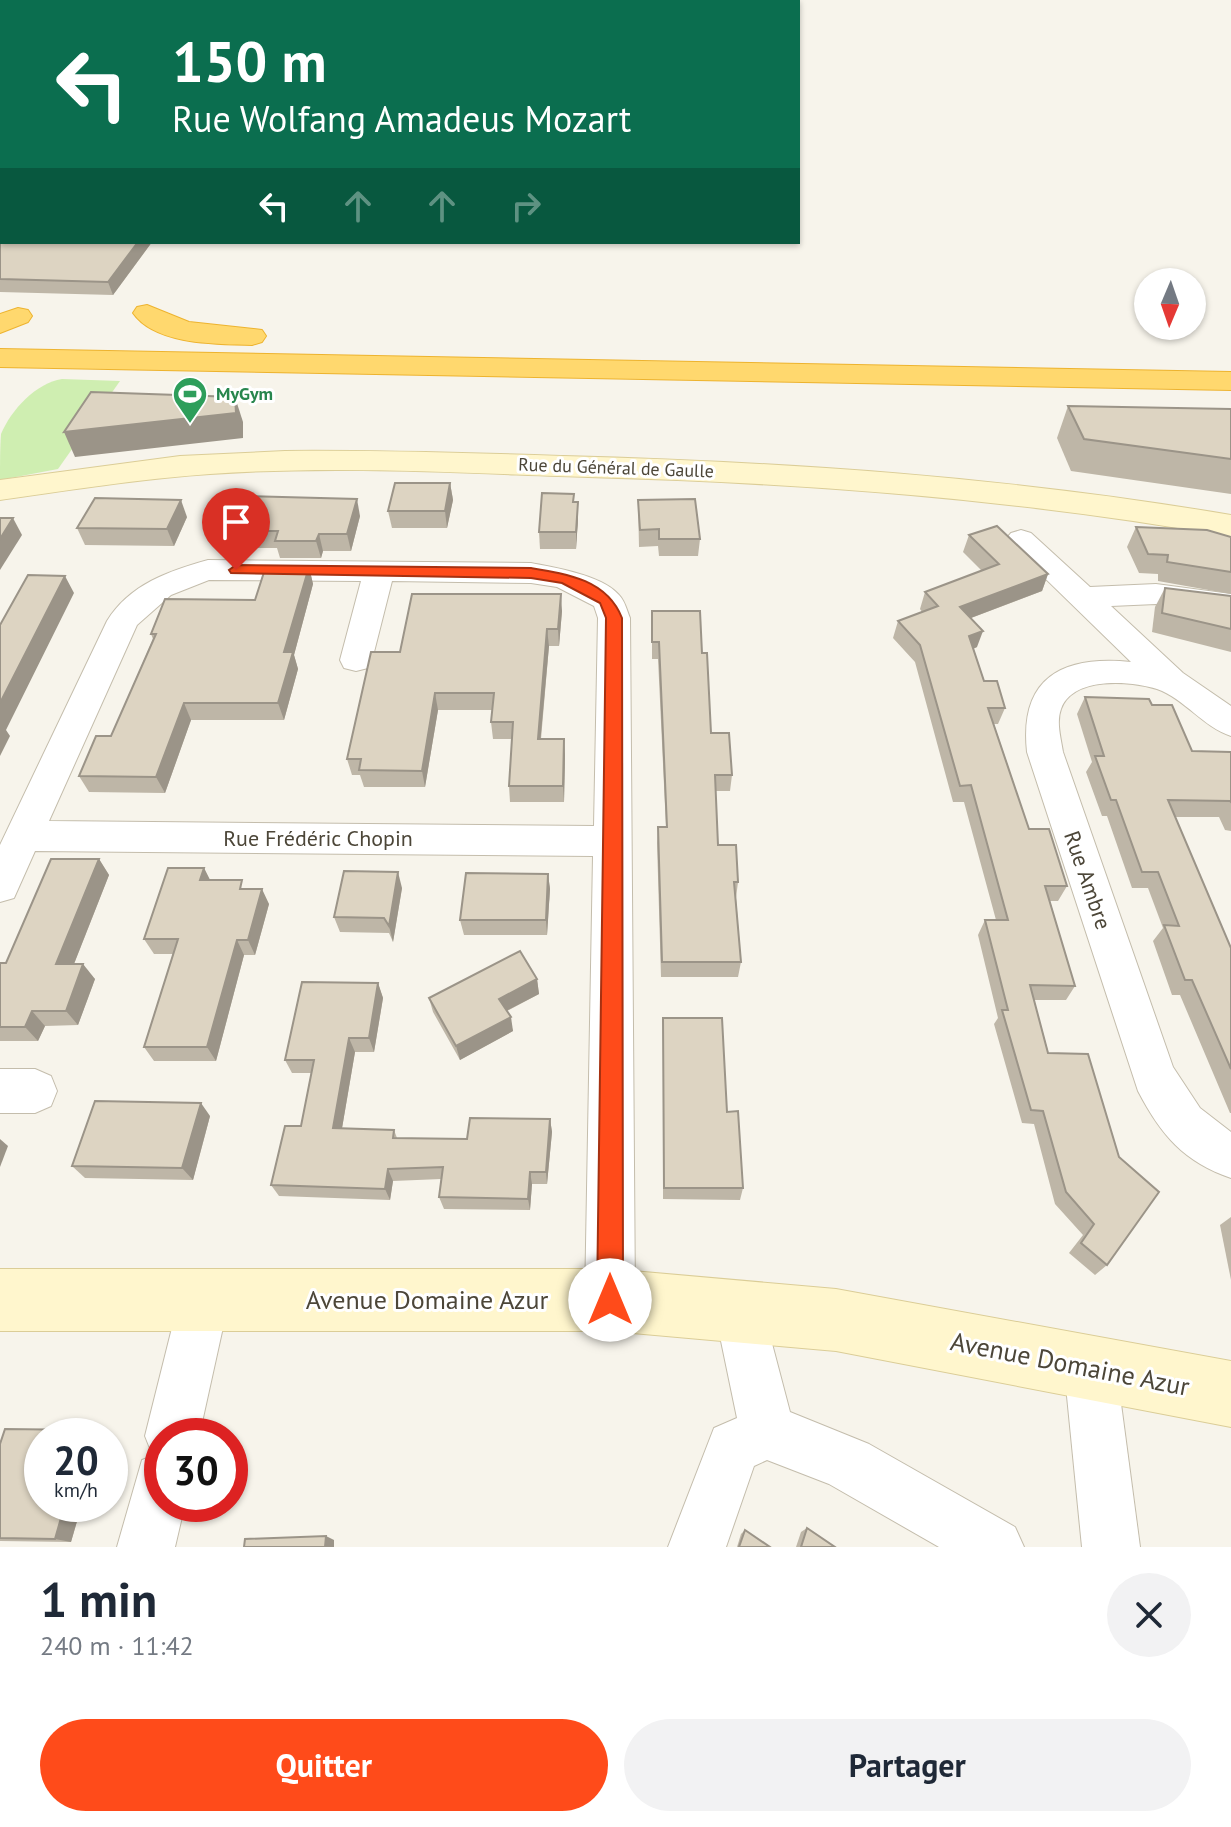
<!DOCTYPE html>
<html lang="fr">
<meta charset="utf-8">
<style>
body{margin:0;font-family:"PT Sans",sans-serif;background:#f2f2f3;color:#1f2937;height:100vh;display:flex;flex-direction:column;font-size:30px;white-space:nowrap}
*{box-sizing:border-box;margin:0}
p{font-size:26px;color:#747a83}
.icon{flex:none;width:44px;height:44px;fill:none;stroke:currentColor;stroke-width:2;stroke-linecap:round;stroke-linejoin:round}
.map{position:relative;height:1547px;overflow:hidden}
.details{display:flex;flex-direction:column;background:#fff;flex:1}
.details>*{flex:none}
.guide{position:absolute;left:0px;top:0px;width:800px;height:244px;box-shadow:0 2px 6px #0004;background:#0b6e4f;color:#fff;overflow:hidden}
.needle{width:52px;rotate:182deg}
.buttons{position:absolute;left:1134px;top:268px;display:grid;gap:16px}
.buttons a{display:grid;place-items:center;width:72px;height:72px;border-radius:50%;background:#fff;box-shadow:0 2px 6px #0004;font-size:40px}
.speed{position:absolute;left:24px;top:1418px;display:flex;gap:16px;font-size:40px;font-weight:700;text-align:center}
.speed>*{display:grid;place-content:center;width:104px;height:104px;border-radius:50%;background:#fff;box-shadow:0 2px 6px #0004;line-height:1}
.speed small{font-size:20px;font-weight:400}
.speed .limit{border:12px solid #d22;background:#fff;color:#111}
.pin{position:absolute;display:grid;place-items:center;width:68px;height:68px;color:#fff;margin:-82px -34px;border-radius:50% 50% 50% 0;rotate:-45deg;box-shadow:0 0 8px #0007}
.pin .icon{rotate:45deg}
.me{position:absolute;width:88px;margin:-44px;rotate:0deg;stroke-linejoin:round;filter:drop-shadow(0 0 6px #0008)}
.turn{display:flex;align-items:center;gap:28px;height:168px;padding:0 40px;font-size:36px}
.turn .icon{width:104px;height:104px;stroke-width:2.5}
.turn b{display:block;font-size:56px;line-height:68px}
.lanes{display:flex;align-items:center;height:76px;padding:0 40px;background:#0003;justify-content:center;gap:40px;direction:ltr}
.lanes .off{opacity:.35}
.round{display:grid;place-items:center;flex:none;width:84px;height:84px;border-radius:42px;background:#f2f2f3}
.head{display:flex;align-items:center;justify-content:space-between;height:136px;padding:0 40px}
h1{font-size:48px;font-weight:800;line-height:60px}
.action{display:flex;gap:16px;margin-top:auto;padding:16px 40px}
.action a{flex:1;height:92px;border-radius:48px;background:#ff4b1a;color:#fff;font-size:32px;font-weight:800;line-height:92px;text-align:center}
.action a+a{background:#f2f2f3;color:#1f2937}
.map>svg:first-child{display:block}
.green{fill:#cfeeb1}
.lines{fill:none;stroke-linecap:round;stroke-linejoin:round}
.street-casing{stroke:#c4bdac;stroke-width:2}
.secondary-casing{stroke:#dbcd97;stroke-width:2}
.highway-casing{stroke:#edb32f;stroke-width:2}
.street{fill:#fff;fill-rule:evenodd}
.secondary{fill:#fff6cd;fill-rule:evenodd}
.highway{fill:#ffd86e;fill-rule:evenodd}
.wall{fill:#beb6a7}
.shaded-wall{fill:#9b9488}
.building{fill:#ddd4c2;stroke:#9b9488;stroke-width:2}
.route{fill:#ff4b1a;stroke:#a63111;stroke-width:2}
.labels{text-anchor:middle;stroke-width:6;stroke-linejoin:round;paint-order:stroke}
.far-leisure-label{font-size:18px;font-weight:bold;fill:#27864d;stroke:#fff;text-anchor:start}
.far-street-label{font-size:18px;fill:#4c4638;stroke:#fff}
.street-label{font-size:22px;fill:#4c4638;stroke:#fff}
.near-street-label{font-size:26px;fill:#4c4638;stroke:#fff}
</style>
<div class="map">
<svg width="1231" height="1547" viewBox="0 0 1231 1547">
<rect width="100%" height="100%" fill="#f7f4eb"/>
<!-- green -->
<path class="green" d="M62 379 120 381 58 469 0 480C0 467 0 446 1 434 11 410 36 383 62 379Z"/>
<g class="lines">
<!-- street casing -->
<g class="street-casing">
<g id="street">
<path d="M497 0H512L496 2Z"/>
<rect x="0" y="193" width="2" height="12"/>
<path d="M1021 530 1031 533 1090 587 1156 584 1231 594V614L1156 604 1111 606 1183 673 1231 706V736C1203 727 1185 699 1157 689 1131 681 1073 676 1061 709 1056 722 1061 739 1063 752L1173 1067 1200 1108 1231 1132V1178C1184 1162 1161 1135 1138 1091L1027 752C1019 678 1062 655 1131 662L1011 545 1006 539 1011 533Z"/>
<path d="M208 560 531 563C556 568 602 575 619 595 625 601 627 611 630 618L635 1300 628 1318 610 1325 592 1318 585 1300 593 856 35 851 14 898 0 902V845L107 621C130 584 169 571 208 560ZM209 580 361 581 340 660 344 668 356 671 368 668 372 660 392 581 531 583 557 587 594 606 598 618 594 826 49 821 137 625 171 595Z"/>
<path d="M0 1069H35L51 1076 57 1091 51 1106 35 1113H0Z"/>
<path d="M204 1275 222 1282 229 1300 199 1436H162V1504H185L175 1547H117L142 1460 153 1456 145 1436 179 1300 186 1282Z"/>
<path d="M741 1286 759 1294 790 1412 869 1444 1015 1527 1024 1547H939L829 1484 767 1460 754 1466 726 1547H668L714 1428 737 1418 715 1312 723 1294Z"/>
<path d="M1090 1340 1109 1347 1116 1366 1140 1547H1082L1064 1366 1071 1347Z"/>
</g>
</g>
<!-- secondary casing -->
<g class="secondary-casing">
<g id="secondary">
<path d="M285 451C378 450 470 453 563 456 788 462 1009 477 1231 515V537C1018 499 804 483 588 477 462 473 335 465 210 474 139 479 70 490 0 500V480L180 456Z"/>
<path d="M0 1269H610L836 1289 1231 1361V1427L836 1351 610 1331H0Z"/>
</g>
</g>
<!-- highway casing -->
<g class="highway-casing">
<g id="highway">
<path d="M147 305 189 322 262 330 266 336 262 342 252 345C217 344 155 345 133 313L137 307Z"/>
<path d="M18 308 28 310 32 316 28 322 0 333V314Z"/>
<path d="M0 349 1231 372V390L0 367Z"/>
</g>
</g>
<!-- street -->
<use href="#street" class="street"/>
<!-- secondary -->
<use href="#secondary" class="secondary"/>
<!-- highway -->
<use href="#highway" class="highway"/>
</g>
<!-- wall -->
<g class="wall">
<path d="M0 0 2 2V158H0Z"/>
<path d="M0 242H152L113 295 0 292Z"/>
<path d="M1068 406 1231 409V494L1071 471 1057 438Z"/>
<path d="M450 483 453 500 447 528H392L388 511Z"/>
<path d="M638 500 700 539 698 556H659L658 546 639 547Z"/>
<path d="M574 502 578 519 576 549H540L539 532Z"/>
<path d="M360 516 351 551H323L321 558H280L277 548H234L229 531Z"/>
<path d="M187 517 174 546 85 545 77 528Z"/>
<path d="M1136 527 1231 537V594L1158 581V574L1139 573 1127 547Z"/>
<path d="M969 535 1048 574 1042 591 971 618 977 647 973 649 984 681 1005 708 998 724H994L1029 829 1067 886 1058 901H1050L1075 986 1066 1000H1034L1107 1265 1095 1275 1069 1253 1083 1235 1055 1204 1034 1124 1022 1123 994 1024 998 1018 978 935 985 920H996L964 802H953L915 662 893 638 898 621 922 612 920 609 925 592 982 571 963 552Z"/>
<path d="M309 567 313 584 294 655 298 669 284 720H191L165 793 89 792 79 776 111 736 153 639 151 634 255 600Z"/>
<path d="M1165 588 1231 596V652L1152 632 1155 607Z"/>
<path d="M562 611 559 646H549L541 739H564L565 755 564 802H510L509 786 512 739H493L491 722 493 710H438L425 787H364L360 775H352L347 759 400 652Z"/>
<path d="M652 611 702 653 711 733 732 775 730 791H715L718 845 738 882 736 898 741 962 738 977H661L657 843 658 827H666L658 659H652Z"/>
<path d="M1085 697 1152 705 1192 751 1231 752V831L1225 830 1219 817H1175L1231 948V1113H1230L1180 995H1172L1153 941 1163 928 1148 888H1132L1107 816H1102L1086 772 1092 762 1077 714Z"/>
<path d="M99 859 109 875 74 964 95 979 78 1025 45 1026 38 1041H0V963H6Z"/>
<path d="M204 868 210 880 246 889 269 904 255 955H244L216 1061H154L144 1047 173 954H154L144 939Z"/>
<path d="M548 874 550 889 547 935H464L460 920Z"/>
<path d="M402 888 393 942 389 933 340 932 334 917Z"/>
<path d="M537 979 539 994 507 1011 513 1031 460 1060 433 1012 429 998Z"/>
<path d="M378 983 383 998 374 1052H355L342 1128 394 1130 397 1138 467 1139 550 1119 552 1132 547 1184H532L530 1210 444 1209 439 1197 441 1179 393 1181 390 1200 279 1196 271 1185 301 1126 311 1073H292L285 1060Z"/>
<path d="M663 1018 727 1112 743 1188 740 1200 663 1199Z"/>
<path d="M210 1116 193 1180 85 1178 72 1166Z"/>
<path d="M1231 1217V1280L1220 1225Z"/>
<path d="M5 1429 87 1430 101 1436H42V1504H82L71 1542 0 1541V1444Z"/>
<path d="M807 1528 835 1547H796L801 1532Z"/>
<path d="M745 1530 770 1547H737L741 1534Z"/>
</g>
<!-- shaded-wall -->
<g class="shaded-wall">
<path d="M469 0H481L478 2H467Z"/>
<path d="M138 242H152L113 295 108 282Z"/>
<path d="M235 397 243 422V438L75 457 64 432Z"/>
<path d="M450 483 453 500 447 528 445 511Z"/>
<path d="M357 499 360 516 351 551 347 534Z"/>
<path d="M181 500 187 517 174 546 167 529Z"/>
<path d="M578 502V519L576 549V532Z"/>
<path d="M13 518 22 535 0 570V539Z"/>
<path d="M319 534 323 551 321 558 316 541Z"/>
<path d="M309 567 313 584 294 655 298 669 284 720 278 703 284 652Z"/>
<path d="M1048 574 1042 591 955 624 960 607Z"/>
<path d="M65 576 74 593 6 730 10 736 0 756V703Z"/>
<path d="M561 594 562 611 559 646 558 629Z"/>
<path d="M547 629 549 646 539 755 538 739Z"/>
<path d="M983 631 977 647 963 653 969 636Z"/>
<path d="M435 693 438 710 425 787 422 771Z"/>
<path d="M184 703 191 720 165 793 156 777Z"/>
<path d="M564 739 565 755 564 802 563 786Z"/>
<path d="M99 859 109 875 68 979 56 964Z"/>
<path d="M204 868 212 884 200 880Z"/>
<path d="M398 872 402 888 393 942 389 926Z"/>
<path d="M548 874 550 889 547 935 546 920Z"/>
<path d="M262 889 269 904 255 955 248 940Z"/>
<path d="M237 940 244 955 216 1061 207 1047Z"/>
<path d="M83 964 95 979 78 1025 66 1011Z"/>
<path d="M537 979 539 994 502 1013 499 999Z"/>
<path d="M378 983 383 998 374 1052 369 1038Z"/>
<path d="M32 1011 45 1026 38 1041 25 1027Z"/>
<path d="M511 1017 513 1031 460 1060 456 1046Z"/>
<path d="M349 1038 355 1052 340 1140 333 1128Z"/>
<path d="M201 1103 210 1116 193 1180 182 1168Z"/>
<path d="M550 1119 552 1132 547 1184 546 1172Z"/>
<path d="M0 1139 8 1146 0 1167Z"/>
<path d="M388 1169 393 1181 390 1200 385 1189Z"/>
<path d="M530 1172 532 1184 530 1210 528 1199Z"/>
<path d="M87 1430 101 1436H85Z"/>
<path d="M65 1504H82L71 1542 55 1539Z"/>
<path d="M326 1536 334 1540V1547H325Z"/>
</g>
<!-- building -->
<g class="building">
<path d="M0 0H469L467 2H2V146H0V15H1Z"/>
<path d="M2 240V242H138L108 282 0 279V242Z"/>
<path d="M91 392 235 397 236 413 64 432Z"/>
<path d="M1068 406 1231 409V459L1084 439Z"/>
<path d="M395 483H450L445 511H388Z"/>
<path d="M542 493 574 494 573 502H578L576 532H539Z"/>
<path d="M242 496 357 499 347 534H319L316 541H275L278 531H229Z"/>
<path d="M95 498 181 500 167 529 77 528Z"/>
<path d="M695 499 700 539H659V529L640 530 638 500Z"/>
<path d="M0 518H13L0 539Z"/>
<path d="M997 526 1048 574 960 607 983 631 969 636 984 681H997L1005 708H988L1029 829H1049L1067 886H1045L1075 986 1030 985 1048 1053 1088 1054 1119 1157 1159 1192 1107 1265 1081 1243 1094 1224 1066 1192 1043 1111 1031 1110 1002 1010H1008L985 920H1008L971 785 960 786 920 645 898 621 938 606 925 592 999 564 969 535Z"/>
<path d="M1136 527 1207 530 1231 537V572L1167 562 1168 555 1148 554Z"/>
<path d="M266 566 309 567 284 652H293L278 703H184L156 777 79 776 96 736H111L156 634H151L165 599 255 600Z"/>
<path d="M28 575 65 576 0 703V625Z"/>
<path d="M1165 588 1231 596V629L1162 613Z"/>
<path d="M412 594H561L558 629H547L538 739H564L563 786H509L513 722H491L494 693H435L422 771 359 770 361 759H347L371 652H400Z"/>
<path d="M652 611H700L702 653H707L711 733H729L732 775H715L718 845H736L738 882H734L741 962H662L658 827H667L659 642H652Z"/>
<path d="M1085 697 1149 699 1152 705H1172L1192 751 1231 752V802L1230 801 1168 800 1231 948V1069L1192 980H1185L1164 925 1179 926 1158 872H1142L1116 800H1111L1095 756H1104Z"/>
<path d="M51 859H99L56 964H83L66 1011H32L25 1027H0V963H6Z"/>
<path d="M168 868H204L200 880H242L240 889H262L248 940H237L207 1047H144L178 939H144Z"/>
<path d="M344 871 398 872 389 926 384 918 334 917Z"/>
<path d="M466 873 548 874 546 920H460Z"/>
<path d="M520 951 537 979 499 999 511 1017 456 1046 429 998Z"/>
<path d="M302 982 378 983 369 1038H349L333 1128 394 1130 393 1138 467 1139 470 1118 550 1119 546 1172H530L528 1199 439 1197 443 1167 388 1169 385 1189 271 1185 285 1126H301L314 1060H285Z"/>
<path d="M663 1018H722L727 1112 738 1111 743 1188H664Z"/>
<path d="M95 1101 201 1103 182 1168 72 1166Z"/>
<path d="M5 1429 87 1430 85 1436H42V1504H65L55 1539 0 1538V1444Z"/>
<path d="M807 1528 835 1547H801Z"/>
<path d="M745 1530 770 1547H739Z"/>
<path d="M326 1536 325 1547H244L245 1539Z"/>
</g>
<!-- route -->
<path class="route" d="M236 565 531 568C568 574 607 580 622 618L623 1300 619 1309 610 1313 601 1309 597 1300 606 618 600 603 562 583 531 578 231 573 229 570Z"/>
<!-- icons -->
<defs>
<g id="stadium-pin" transform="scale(1.8)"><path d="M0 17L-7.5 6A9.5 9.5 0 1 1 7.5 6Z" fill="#2e9e5b" stroke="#fff"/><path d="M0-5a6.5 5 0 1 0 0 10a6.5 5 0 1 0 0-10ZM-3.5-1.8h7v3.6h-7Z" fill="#fff"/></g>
</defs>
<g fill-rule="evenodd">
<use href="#stadium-pin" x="190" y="394"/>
</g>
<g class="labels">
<!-- far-leisure labels -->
<g class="far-leisure-label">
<text x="216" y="400">MyGym</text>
</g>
<!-- far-street labels -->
<g class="far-street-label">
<text transform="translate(616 468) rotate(2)" y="6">Rue du Général de Gaulle</text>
</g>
<!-- street labels -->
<g class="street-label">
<text x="318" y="846">Rue Frédéric Chopin</text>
<text transform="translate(1088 880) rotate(71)" y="8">Rue Ambre</text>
</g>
<!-- near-street labels -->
<g class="near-street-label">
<text x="427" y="1309">Avenue Domaine Azur</text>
<text transform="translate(1070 1364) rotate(11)" y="9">Avenue Domaine Azur</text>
</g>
</g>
</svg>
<div class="buttons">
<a><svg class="needle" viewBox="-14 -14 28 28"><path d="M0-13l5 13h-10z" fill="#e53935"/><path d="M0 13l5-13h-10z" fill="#747a83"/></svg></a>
</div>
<div class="speed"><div>20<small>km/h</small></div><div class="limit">30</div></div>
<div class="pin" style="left:236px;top:570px;background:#d93025"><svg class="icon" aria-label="arrive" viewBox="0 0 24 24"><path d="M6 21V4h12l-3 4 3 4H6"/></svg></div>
<svg class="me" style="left:610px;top:1300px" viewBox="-20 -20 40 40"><circle r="19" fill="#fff"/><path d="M0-13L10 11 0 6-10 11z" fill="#ff4b1a"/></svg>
<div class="guide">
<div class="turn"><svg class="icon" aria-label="left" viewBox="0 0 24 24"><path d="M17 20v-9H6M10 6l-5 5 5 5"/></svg><div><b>150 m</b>Rue Wolfang Amadeus Mozart</div></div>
<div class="lanes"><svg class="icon" aria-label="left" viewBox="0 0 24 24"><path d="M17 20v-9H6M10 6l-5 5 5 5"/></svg><svg class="icon off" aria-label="ahead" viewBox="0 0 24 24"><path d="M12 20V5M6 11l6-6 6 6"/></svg><svg class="icon off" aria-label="ahead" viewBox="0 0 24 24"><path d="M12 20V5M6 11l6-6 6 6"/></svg><svg class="icon off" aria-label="right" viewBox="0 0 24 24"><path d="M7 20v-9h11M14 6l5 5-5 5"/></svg></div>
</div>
</div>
<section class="details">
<div class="head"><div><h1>1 min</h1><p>240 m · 11:42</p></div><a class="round"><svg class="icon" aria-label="close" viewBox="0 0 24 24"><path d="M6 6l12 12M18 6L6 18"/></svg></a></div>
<div class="action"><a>Quitter</a><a>Partager</a></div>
</section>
